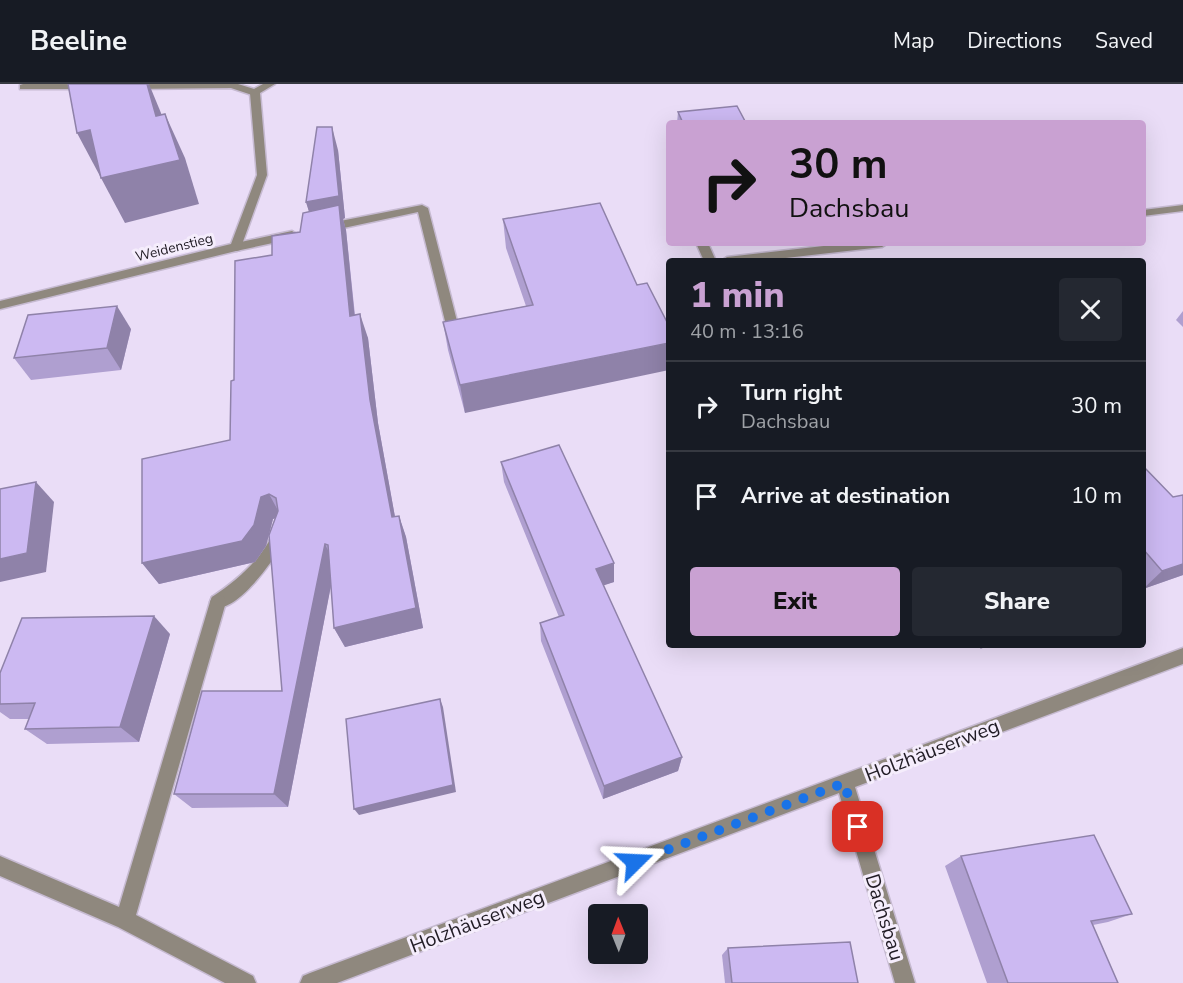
<!DOCTYPE html>
<meta charset="utf-8">
<style>
body{margin:0;font-family:"Nunito Sans",sans-serif;background:#242831;color:#f1f3f6;height:100vh;display:flex;flex-direction:column;font-size:22px;white-space:nowrap}
*{box-sizing:border-box;margin:0}
p{font-size:20px;color:#9ea1a6}
.icon{flex:none;width:33px;height:33px;fill:none;stroke:currentColor;stroke-width:2;stroke-linecap:round;stroke-linejoin:round}
.map{position:relative;flex:1;overflow:hidden}
.drawer{position:absolute;left:666px;top:174px;width:480px;height:390px;display:flex;flex-direction:column;background:#171b24;border-radius:6px;box-shadow:0 6px 24px #0002}
.drawer>*{flex:none}
.top-card{position:absolute;left:666px;top:36px;width:480px;height:126px;border-radius:6px;box-shadow:0 6px 24px #0002;background:#c9a1d2;color:#111;overflow:hidden}
.needle{width:39px;rotate:359deg}
.controls{position:absolute;left:588px;top:820px;display:grid;gap:12px}
.controls a{display:grid;place-items:center;width:60px;height:60px;border-radius:6px;background:#171b24;box-shadow:0 6px 24px #0002;font-size:30px}
.pin{position:absolute;display:grid;place-items:center;width:51px;height:51px;color:#fff;margin:-26px;border-radius:12px;box-shadow:0 3px 9px #0006}
.me{position:absolute;width:66px;margin:-33px;rotate:69deg;stroke-linejoin:round;filter:drop-shadow(0 0 4px #0008)}
.turn{display:flex;align-items:center;gap:21px;height:126px;padding:0 24px;font-size:27px}
.turn .icon{width:78px;height:78px;stroke-width:2.5}
.turn b{display:block;font-size:42px;line-height:51px}
.round{display:grid;place-items:center;flex:none;width:63px;height:63px;border-radius:6px;background:#242831}
.headline{display:flex;align-items:center;justify-content:space-between;height:102px;padding:0 24px}
h1{font-size:36px;font-weight:800;line-height:45px;color:#c9a1d2}
.primary-button{display:flex;gap:12px;margin-top:auto;padding:12px 24px}
.primary-button a{flex:1;height:69px;border-radius:6px;background:#c9a1d2;color:#111;font-size:24px;font-weight:800;line-height:69px;text-align:center}
.primary-button a+a{background:#242831;color:#f1f3f6}
ul{padding:0;list-style:none}
li{display:flex;align-items:center;gap:18px;height:90px;padding:0 24px;border-top:2px solid #363941}
li div{flex:1}
li b{display:block;font-size:22px}
li em{font-style:normal}
header{display:flex;align-items:center;gap:36px;box-sizing:border-box;height:84px;padding:0 30px;background:#171b24;border-bottom:2px solid #363941}
header strong{font-size:28px}
nav{display:flex;gap:33px;margin-inline-start:auto;font-size:21px}
.map>svg:first-child{display:block}
.lines{fill:none;stroke-linecap:round;stroke-linejoin:round}
.service-casing{stroke:#c6bad1;stroke-width:3}
.minor-casing{stroke:#c6bad1;stroke-width:3}
.service{fill:#8f887e;fill-rule:evenodd}
.minor{fill:#8f887e;fill-rule:evenodd}
.wall{fill:#af9fd0}
.shaded-wall{fill:#8f82a9}
.building{fill:#ccb9f2;stroke:#8f82a9;stroke-width:1.5}
.route{stroke:#1a73e8;stroke-width:10;stroke-dasharray:0 18}
.labels{text-anchor:middle;stroke-width:6;stroke-linejoin:round;paint-order:stroke}
.far-street-label{font-size:14px;fill:#211c25;stroke:#f5edfc}
.near-street-label{font-size:20px;fill:#211c25;stroke:#f5edfc}
</style>
<header>
<strong>Beeline</strong>
<nav><a>Map</a><a>Directions</a><a>Saved</a></nav>
</header>
<div class="map">
<svg width="1183" height="899" viewBox="0 0 1183 899">
<rect width="100%" height="100%" fill="#eaddf7"/>
<g class="lines">
<!-- service casing -->
<g class="service-casing">
<g id="service">
<path d="M23 0H89L91 2 86 5H20V1Z"/>
<path d="M125 0H238L254 5 263 0H275L255 12 231 4 128 5 125 4Z"/>
<path d="M422 121 428 124 457 237 451 241 445 237 418 128 325 148 319 144 325 140Z"/>
<path d="M1183 121V127L1143 132V126Z"/>
<path d="M292 147 298 151 296 154 236 167 230 163 236 159Z"/>
<path d="M696 159H708L716 177H704Z"/>
<path d="M850 159H888L882 163 759 177H721L727 173Z"/>
<path d="M280 445 285 447 288 451C278 470 237 532 212 523L210 518 212 513C239 495 260 476 275 447Z"/>
</g>
</g>
<!-- minor casing -->
<g class="minor-casing">
<g id="minor">
<path d="M255 6 260 9 267 91 240 166 0 225V217L231 160 257 91 250 9Z"/>
<path d="M218 511 224 513 226 518 136 831 253 892 256 899H225L118 843 0 792V772L119 823 210 518 212 513Z"/>
<path d="M1183 564V580L855 703 915 899H895L839 709 337 899H300L303 892 310 889Z"/>
</g>
</g>
<!-- service -->
<use href="#service" class="service"/>
<!-- minor -->
<use href="#minor" class="minor"/>
</g>
<!-- wall -->
<g class="wall">
<path d="M678 28 746 39H677Z"/>
<path d="M338 66 345 134 343 135 346 146 355 231 368 254 378 339 395 433 399 432 406 453 423 544 345 563 334 544 331 501 288 723 192 724 174 710 282 607 276 434 273 435 266 462 255 478 159 500 142 479 230 356 234 296 272 171 300 148 309 127 306 118Z"/>
<path d="M600 119 465 329 448 266 443 238 526 222 506 164 503 135Z"/>
<path d="M1183 227V243L1176 236Z"/>
<path d="M131 245 121 286 31 296 14 274Z"/>
<path d="M501 378 614 498 603 501 682 673 678 687 603 715 541 557 540 539 559 533 504 398Z"/>
<path d="M1143 382 1173 413 1183 411V491L1143 505Z"/>
<path d="M170 550 139 658 47 660 25 645 29 635H10L0 628V620Z"/>
<path d="M961 772 1132 830 1108 838 1093 841 1118 899H987L945 782Z"/>
<path d="M728 864 858 899H725L722 871Z"/>
</g>
<!-- shaded-wall -->
<g class="shaded-wall">
<path d="M147 0H149L161 29 176 76 156 32Z"/>
<path d="M165 30 185 74 199 120 125 139 101 94Z"/>
<path d="M332 43 338 66 345 134 343 135 346 146 357 256 313 141 306 118Z"/>
<path d="M90 46 101 94 77 49Z"/>
<path d="M117 222 131 245 121 286 107 264Z"/>
<path d="M360 230 368 254 378 339 399 455 392 433 370 316Z"/>
<path d="M669 259V286L465 329 460 301Z"/>
<path d="M36 398 54 418 46 488 0 498V475Z"/>
<path d="M269 410 281 432 273 435 266 462 255 478 159 500 142 479 261 413Z"/>
<path d="M399 432 406 453 423 544 345 563 334 544Z"/>
<path d="M325 460 335 481 288 723 274 710Z"/>
<path d="M614 479V498L596 504V485Z"/>
<path d="M1183 480V491L1143 505 1162 487Z"/>
<path d="M154 532 170 550 139 658 120 643Z"/>
<path d="M983 561H991L980 565Z"/>
<path d="M440 615 443 623 456 708 359 731 354 725Z"/>
<path d="M682 673 678 687 603 715 604 702Z"/>
</g>
<!-- building -->
<g class="building">
<path d="M68 0H147L156 32 165 30 180 76 101 94 90 46 77 49Z"/>
<path d="M737 22 746 39H683L678 28Z"/>
<path d="M317 43H332L339 112 306 118Z"/>
<path d="M600 119 637 201 647 199 669 242V259L460 301 443 238 533 221 503 135Z"/>
<path d="M339 121 350 232 360 230 370 316 392 433 399 432 416 524 334 544 328 461 325 460 274 710H174L202 607H282L269 451 278 427 276 414 269 410 261 413 254 441 242 457 142 479V375L230 356 231 297 234 296 235 177 272 171V152L300 148 303 129Z"/>
<path d="M117 222 107 264 14 274 28 231Z"/>
<path d="M559 361 614 479 596 485 682 673 604 702 540 539 564 531 501 378Z"/>
<path d="M1143 382 1173 413 1183 411V480L1162 487 1143 465Z"/>
<path d="M36 398 27 469 0 475V405Z"/>
<path d="M154 532 120 643 25 645 35 619 0 620V589L22 534Z"/>
<path d="M440 615 453 701 354 725 346 635Z"/>
<path d="M1094 751 1132 830 1091 837 1118 899H1008L961 772Z"/>
<path d="M850 858 858 899H732L728 864Z"/>
</g>
<g class="lines">
<!-- route -->
<path class="route" d="M635 778 844 699 858 743"/>
</g>
<g class="labels">
<!-- far-street labels -->
<g class="far-street-label">
<text transform="translate(174 163) rotate(-14)" y="5">Weidenstieg</text>
</g>
<!-- near-street labels -->
<g class="near-street-label">
<text transform="translate(932 666) rotate(-21)" y="7">Holzhäuserweg</text>
<text transform="translate(885 833) rotate(73)" y="7">Dachsbau</text>
<text transform="translate(477 837) rotate(-21)" y="7">Holzhäuserweg</text>
</g>
</g>
</svg>
<div class="controls">
<a><svg class="needle" viewBox="-14 -14 28 28"><path d="M0-13l5 13h-10z" fill="#e53935"/><path d="M0 13l5-13h-10z" fill="#9ea1a6"/></svg></a>
</div>
<div class="pin" style="left:858px;top:743px;background:#d93025"><svg class="icon" aria-label="arrive" viewBox="0 0 24 24"><path d="M6 21V4h12l-3 4 3 4H6"/></svg></div>
<svg class="me" style="left:635px;top:778px" viewBox="-20 -20 40 40"><path d="M0-17L14 15 0 8-14 15z" fill="#1a73e8" stroke="#fff" stroke-width="4"/></svg>
<div class="top-card">
<div class="turn"><svg class="icon" aria-label="right" viewBox="0 0 24 24"><path d="M7 20v-9h11M14 6l5 5-5 5"/></svg><div><b>30 m</b>Dachsbau</div></div>
</div>
<section class="drawer">
<div class="headline"><div><h1>1 min</h1><p>40 m · 13:16</p></div><a class="round"><svg class="icon" aria-label="close" viewBox="0 0 24 24"><path d="M6 6l12 12M18 6L6 18"/></svg></a></div>
<ul>
<li><svg class="icon" aria-label="right" viewBox="0 0 24 24"><path d="M7 20v-9h11M14 6l5 5-5 5"/></svg><div><b>Turn right</b><p>Dachsbau</p></div><em>30 m</em></li>
<li><svg class="icon" aria-label="arrive" viewBox="0 0 24 24"><path d="M6 21V4h12l-3 4 3 4H6"/></svg><div><b>Arrive at destination</b></div><em>10 m</em></li>
</ul>
<div class="primary-button"><a>Exit</a><a>Share</a></div>
</section>
</div>
